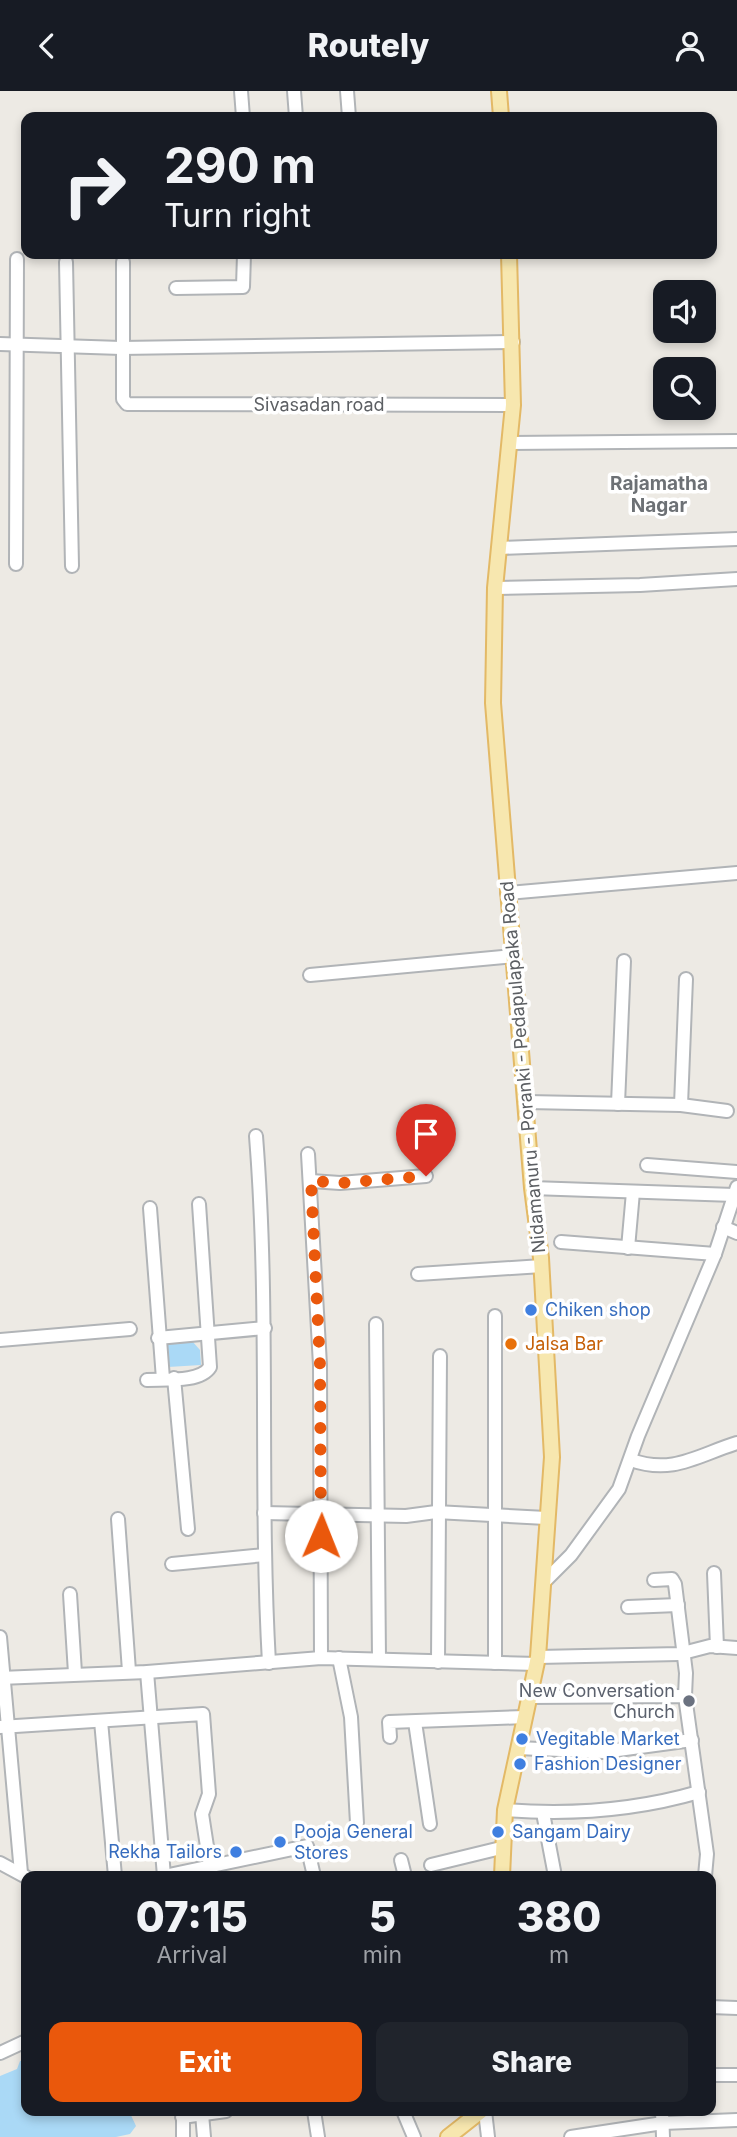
<!DOCTYPE html>
<style>
body{margin:0;font-family:Inter,sans-serif;background:#20242c;color:#f1f3f6;height:100vh;display:flex;flex-direction:column;font-size:26px;white-space:nowrap}
*{box-sizing:border-box;margin:0}
p{font-size:23px;color:#9ea1a6}
.icon{flex:none;width:38px;height:38px;fill:none;stroke:currentColor;stroke-width:2;stroke-linecap:round;stroke-linejoin:round}
.map{position:relative;flex:1;overflow:hidden}
.details{position:absolute;left:21px;top:1780px;width:695px;height:245px;display:flex;flex-direction:column;background:#171b24;border-radius:14px;box-shadow:0 4px 10px #0003}
.details>*{flex:none}
.hud{position:absolute;left:21px;top:21px;width:696px;height:147px;border-radius:14px;box-shadow:0 4px 10px #0003;background:#171b24;color:#f1f3f6;overflow:hidden}
.controls{position:absolute;left:653px;top:189px;display:grid;gap:14px}
.controls a{display:grid;place-items:center;width:63px;height:63px;border-radius:14px;background:#171b24;box-shadow:0 4px 10px #0003;font-size:35px}
.pin{position:absolute;display:grid;place-items:center;width:60px;height:60px;color:#fff;margin:-72px -30px;border-radius:50% 50% 50% 0;rotate:-45deg;box-shadow:0 0 7px #0007}
.pin .icon{rotate:45deg}
.me{position:absolute;width:77px;margin:-38px;rotate:1deg;stroke-linejoin:round;filter:drop-shadow(0 0 5px #0008)}
.turn{display:flex;align-items:center;gap:24px;height:147px;padding:0 28px;font-size:32px}
.turn .icon{width:91px;height:91px;stroke-width:2.5}
.turn b{display:block;font-size:49px;line-height:60px}
.eta{display:flex;justify-content:space-evenly;align-items:center;height:119px;text-align:center}
.eta b{font-size:42px;font-weight:800;line-height:49px}
.action{display:flex;gap:14px;margin-top:auto;padding:14px 28px}
.action a{flex:1;height:80px;border-radius:14px;background:#ea580c;color:#fff;font-size:28px;font-weight:800;line-height:80px;text-align:center}
.action a+a{background:#20242c;color:#f1f3f6}
header{display:flex;justify-content:space-between;align-items:center;height:91px;padding:0 28px;background:#171b24;font-size:32px;font-weight:800}
.map>svg:first-child{display:block}
.water{fill:#aad9f6}
.lines{fill:none;stroke-linecap:round;stroke-linejoin:round}
.minor-casing{stroke:#b1b4b7;stroke-width:16}
.major-casing{stroke:#e3b966;stroke-width:18}
.minor{stroke:#fff;stroke-width:12}
.major{stroke:#f7e7af;stroke-width:14}
.route{stroke:#ea580c;stroke-width:12;stroke-dasharray:0 21.6}
.shop-dot{fill:#3f7fe0;stroke:#fff;stroke-width:2.5}
.food-dot{fill:#e8710a;stroke:#fff;stroke-width:2.5}
.worship-dot{fill:#6b7280;stroke:#fff;stroke-width:2.5}
.labels{text-anchor:middle;stroke-width:7;stroke-linejoin:round;paint-order:stroke}
.street-label{font-size:18px;fill:#5c5f63;stroke:#fff}
.shop-label{font-size:18px;fill:#366cbe;stroke:#fff;text-anchor:start}
.food-label{font-size:18px;fill:#c56008;stroke:#fff;text-anchor:start}
.worship-label{font-size:18px;fill:#5b616d;stroke:#fff;text-anchor:end}
.neighbourhood-label{font-size:19px;font-weight:bold;fill:#6d7175;stroke:#fff}
</style>
<header><svg class="icon" aria-label="back" viewBox="0 0 24 24"><path d="M15 5l-7 7 7 7"/></svg>Routely<svg class="icon" aria-label="person" viewBox="0 0 24 24"><circle cx="12" cy="8" r="4"/><path d="M4 21q1-7 8-7t8 7"/></svg></header>
<div class="map">
<svg width="737" height="2046" viewBox="0 0 737 2046">
<rect width="100%" height="100%" fill="#edeae4"/>
<!-- water -->
<g class="water">
<path d="M192 1250 200 1259 201 1274 168 1276 165 1254Z"/>
<path d="M26 1968V2020H129L136 2035 130 2043 116 2046H0V1985L17 1978 20 1970Z"/>
</g>
<g class="lines">
<!-- minor casing -->
<g class="minor-casing">
<g id="minor">
<path d="M241 0 243 26"/>
<path d="M294 0 296 26"/>
<path d="M347 0 349 26"/>
<path d="M66 171 72 475"/>
<path d="M123 171V308L127 313 513 314"/>
<path d="M176 197 243 196 244 163"/>
<path d="M0 253 121 257 513 251"/>
<path d="M510 352 737 350"/>
<path d="M500 457 737 448"/>
<path d="M16 473 17 168"/>
<path d="M495 497 640 494 737 488"/>
<path d="M507 802 737 782"/>
<path d="M310 884 514 865"/>
<path d="M527 1011 681 1014 727 1020"/>
<path d="M618 1013 624 870"/>
<path d="M681 1014 686 888"/>
<path d="M256 1045C270 1221 259 1396 269 1572"/>
<path d="M308 1063 320 1274 321 1567"/>
<path d="M647 1074 737 1081"/>
<path d="M311 1090 340 1092 426 1085"/>
<path d="M532 1097 734 1104"/>
<path d="M150 1117 163 1288"/>
<path d="M723 1136 737 1142"/>
<path d="M561 1151 715 1163"/>
<path d="M628 1157 633 1101"/>
<path d="M418 1183 542 1175"/>
<path d="M376 1233 379 1568"/>
<path d="M158 1247 265 1237"/>
<path d="M0 1249 130 1238"/>
<path d="M174 1287 188 1438"/>
<path d="M147 1289C164 1288 200 1292 210 1276L199 1113"/>
<path d="M631 1369C673 1384 698 1364 737 1352"/>
<path d="M264 1422 406 1425 436 1421 546 1427"/>
<path d="M118 1428 129 1580"/>
<path d="M172 1473 265 1464"/>
<path d="M714 1482 717 1556"/>
<path d="M654 1489 672 1488 675 1493 686 1582 685 1605"/>
<path d="M544 1491 571 1464 619 1398 638 1345 715 1163 737 1096"/>
<path d="M70 1503 75 1582"/>
<path d="M628 1516 678 1514"/>
<path d="M0 1546 21 1782"/>
<path d="M538 1566 679 1563 710 1555 737 1557"/>
<path d="M339 1567 351 1626 357 1732"/>
<path d="M438 1571 440 1265"/>
<path d="M495 1572V1225"/>
<path d="M147 1581 164 1785"/>
<path d="M0 1587 147 1581 321 1567 537 1573"/>
<path d="M529 1606 685 1605 707 1763 705 1785"/>
<path d="M101 1630 115 1785"/>
<path d="M415 1631 430 1733"/>
<path d="M0 1636 203 1623 209 1703 202 1723 210 1775"/>
<path d="M390 1646 389 1631 525 1626"/>
<path d="M518 1657 603 1661 692 1649"/>
<path d="M505 1719C569 1724 637 1719 699 1701"/>
<path d="M543 1722 555 1785"/>
<path d="M401 1769 405 1785"/>
<path d="M0 1772 26 1786"/>
<path d="M431 1774 501 1757"/>
<path d="M164 1785 307 1755 314 1785"/>
<path d="M710 1916 737 1917"/>
<path d="M0 1962 26 1950"/>
<path d="M710 1984H737"/>
<path d="M183 2020V2046"/>
<path d="M314 2020 318 2046"/>
<path d="M403 2020 414 2046"/>
<path d="M485 2020 488 2046"/>
<path d="M662 2020 663 2046"/>
<path d="M202 2023 204 2046"/>
<path d="M182 2026 226 2020"/>
<path d="M571 2046 663 2032 737 2029"/>
</g>
</g>
<!-- major casing -->
<g class="major-casing">
<g id="major">
<path d="M499 0 501 26"/>
<path d="M502 1785 505 1719 538 1566 552 1366 541 1167 532 1097 493 612 495 497 513 314 509 163"/>
<path d="M448 2046 481 2020"/>
</g>
</g>
<!-- minor -->
<use href="#minor" class="minor"/>
<!-- major -->
<use href="#major" class="major"/>
</g>
<g class="lines">
<!-- route -->
<path class="route" d="M321 1445 320 1274 311 1090 340 1092 426 1085"/>
</g>
<!-- markers -->
<g class="shop-dot">
<circle cx="531" cy="1219" r="7"/>
<circle cx="522" cy="1648" r="7"/>
<circle cx="520" cy="1673" r="7"/>
<circle cx="498" cy="1741" r="7"/>
<circle cx="280" cy="1751" r="7"/>
<circle cx="236" cy="1761" r="7"/>
</g>
<circle class="food-dot" cx="511" cy="1253" r="7"/>
<circle class="worship-dot" cx="689" cy="1610" r="7"/>
<g class="labels">
<!-- street labels -->
<g class="street-label">
<text x="319" y="320">Sivasadan road</text>
<text transform="translate(523 976) rotate(-95)" y="6">Nidamanuru - Poranki - Pedapulapaka Road</text>
</g>
<!-- shop labels -->
<g class="shop-label">
<text x="545" y="1225">Chiken shop</text>
<text x="536" y="1654">Vegitable Market</text>
<text x="534" y="1679">Fashion Designer</text>
<text x="294" y="1747">Pooja General<tspan x="294" dy="21">Stores</tspan></text>
<text x="512" y="1747">Sangam Dairy</text>
<text x="222" y="1767" text-anchor="end">Rekha Tailors</text>
</g>
<!-- food labels -->
<g class="food-label">
<text x="525" y="1259">Jalsa Bar</text>
</g>
<!-- worship labels -->
<g class="worship-label">
<text x="675" y="1606">New Conversation<tspan x="675" dy="21">Church</tspan></text>
</g>
<!-- neighbourhood labels -->
<g class="neighbourhood-label">
<text x="659" y="399">Rajamatha<tspan x="659" dy="22">Nagar</tspan></text>
</g>
</g>
</svg>
<div class="controls">
<a><svg class="icon" aria-label="sound" viewBox="0 0 24 24"><path d="M4 9h4l5-4v14l-5-4H4zM17 9q2 3 0 6"/></svg></a>
<a><svg class="icon" aria-label="search" viewBox="0 0 24 24"><circle cx="10" cy="10" r="6"/><path d="M15 15l6 6"/></svg></a>
</div>
<div class="pin" style="left:426px;top:1085px;background:#d93025"><svg class="icon" aria-label="arrive" viewBox="0 0 24 24"><path d="M6 21V4h12l-3 4 3 4H6"/></svg></div>
<svg class="me" style="left:321px;top:1445px" viewBox="-20 -20 40 40"><circle r="19" fill="#fff"/><path d="M0-13L10 11 0 6-10 11z" fill="#ea580c"/></svg>
<div class="hud">
<div class="turn"><svg class="icon" aria-label="right" viewBox="0 0 24 24"><path d="M7 20v-9h11M14 6l5 5-5 5"/></svg><div><b>290 m</b>Turn right</div></div>
</div>
<section class="details">
<div class="eta">
<div><b>07:15</b><p>Arrival</p></div>
<div><b>5</b><p>min</p></div>
<div><b>380</b><p>m</p></div>
</div>
<div class="action"><a>Exit</a><a>Share</a></div>
</section>
</div>
